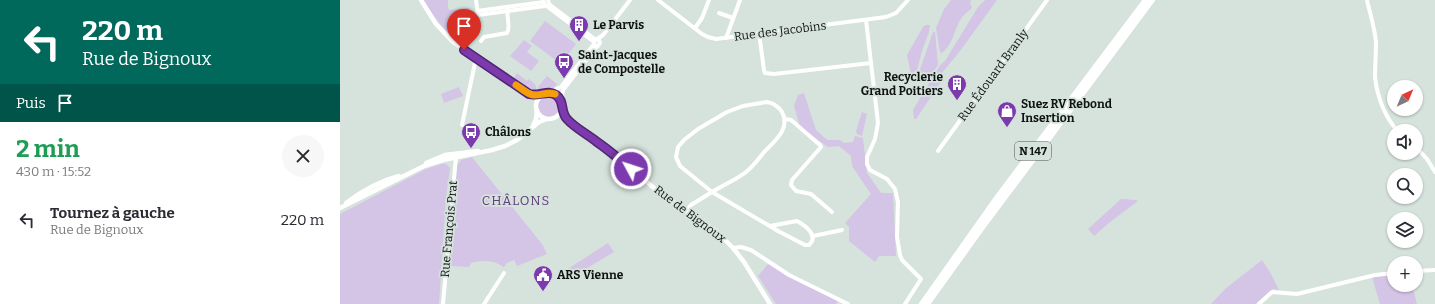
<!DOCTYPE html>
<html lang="fr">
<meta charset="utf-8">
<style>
body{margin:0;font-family:Bitter,serif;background:#f7f7f7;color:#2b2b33;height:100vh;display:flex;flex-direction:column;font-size:15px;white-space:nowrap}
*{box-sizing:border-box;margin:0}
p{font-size:13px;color:#7c7c81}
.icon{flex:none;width:22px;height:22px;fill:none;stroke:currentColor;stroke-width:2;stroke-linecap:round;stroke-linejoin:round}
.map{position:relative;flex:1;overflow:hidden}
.drawer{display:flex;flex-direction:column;background:#fff;width:340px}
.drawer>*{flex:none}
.banner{background:#00695c;color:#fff;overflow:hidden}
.needle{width:26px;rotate:44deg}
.tools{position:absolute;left:1047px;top:80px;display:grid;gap:8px}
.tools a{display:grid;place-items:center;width:36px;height:36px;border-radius:50%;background:#fff;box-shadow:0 1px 3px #0004;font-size:20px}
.pin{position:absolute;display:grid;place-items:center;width:34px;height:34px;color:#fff;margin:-41px -17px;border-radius:50% 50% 50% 0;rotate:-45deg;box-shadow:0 0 4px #0007}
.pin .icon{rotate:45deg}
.me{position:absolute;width:44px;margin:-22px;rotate:310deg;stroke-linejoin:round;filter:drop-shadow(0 0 3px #0008)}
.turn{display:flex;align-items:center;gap:14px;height:84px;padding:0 16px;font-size:18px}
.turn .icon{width:52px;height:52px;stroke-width:2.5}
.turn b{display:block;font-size:28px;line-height:34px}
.then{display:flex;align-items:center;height:38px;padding:0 16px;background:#0003;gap:8px;font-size:15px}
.round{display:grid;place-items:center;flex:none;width:42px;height:42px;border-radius:21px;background:#f7f7f7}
.overview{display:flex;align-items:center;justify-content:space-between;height:68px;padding:0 16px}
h1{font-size:24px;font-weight:700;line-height:30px;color:#1e9e55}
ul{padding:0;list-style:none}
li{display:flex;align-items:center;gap:12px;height:60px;padding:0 16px}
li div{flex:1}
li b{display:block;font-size:15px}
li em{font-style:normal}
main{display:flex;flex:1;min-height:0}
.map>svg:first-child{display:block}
.green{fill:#d4c4e5}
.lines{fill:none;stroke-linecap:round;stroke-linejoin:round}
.minor{stroke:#fff;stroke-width:4}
.tertiary{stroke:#fff;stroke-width:4.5}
.trunk{stroke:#fff;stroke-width:6}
.route-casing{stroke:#512671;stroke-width:10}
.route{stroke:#7c3aae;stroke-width:7}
.slow{stroke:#f59e0b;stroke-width:7}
.labels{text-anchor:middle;stroke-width:3.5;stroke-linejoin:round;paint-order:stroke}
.shield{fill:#d6e3dd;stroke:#4b514e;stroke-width:1}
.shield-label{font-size:11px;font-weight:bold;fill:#0f1311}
.poi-label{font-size:12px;font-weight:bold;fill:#0f1311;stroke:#d6e3dd;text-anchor:start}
.street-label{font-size:12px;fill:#0f1311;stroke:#d6e3dd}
.neighbourhood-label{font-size:13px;letter-spacing:1px;fill:#60417c;stroke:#d6e3dd}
</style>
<main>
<section class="drawer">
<div class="banner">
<div class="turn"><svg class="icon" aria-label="left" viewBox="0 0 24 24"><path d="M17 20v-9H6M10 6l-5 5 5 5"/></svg><div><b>220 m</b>Rue de Bignoux</div></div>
<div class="then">Puis<svg class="icon" aria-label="arrive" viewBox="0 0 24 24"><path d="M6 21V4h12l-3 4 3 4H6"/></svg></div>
</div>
<div class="overview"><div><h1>2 min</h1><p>430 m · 15:52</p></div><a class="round"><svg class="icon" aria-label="close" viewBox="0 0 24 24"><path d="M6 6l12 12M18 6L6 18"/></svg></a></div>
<ul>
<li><svg class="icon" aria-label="left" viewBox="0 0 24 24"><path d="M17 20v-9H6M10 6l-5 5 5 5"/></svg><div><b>Tournez à gauche</b><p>Rue de Bignoux</p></div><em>220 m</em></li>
</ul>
</section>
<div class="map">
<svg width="1095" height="304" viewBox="0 0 1095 304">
<rect width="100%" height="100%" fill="#d6e3dd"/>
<!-- green -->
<g class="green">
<path d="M83 0H108V9L111 10 129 8 131 19 125 20 127 48C108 36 95 19 83 0Z"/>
<path d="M611 0H631L630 3 632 8C627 12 622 16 619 22 614 33 612 45 602 53L600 52 596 28 604 9Z"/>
<path d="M645 0H657L620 51 597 79 601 82 576 119H574L573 110 600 65 605 61 638 7Z"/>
<path d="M205 21 236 44 221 64 190 41Z"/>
<path d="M586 25H590L589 32 582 51 577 70 571 74 567 55 583 27Z"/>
<path d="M593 32H595L598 65 594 71 577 78Z"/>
<path d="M184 40 192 46 187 52 199 61 191 71 170 56Z"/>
<path d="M177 73 187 81 189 79C195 84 198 85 195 93L189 91 173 80Z"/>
<path d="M207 76 217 84C214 90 203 91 196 93L198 87Z"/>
<path d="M119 87 123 96 104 103 101 94Z"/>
<path d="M464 93 476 130 486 139 488 140H500L504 143 513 142 515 136 523 138 527 173 541 193H553L556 256H539L535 262 509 241V227L505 223 531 194 512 166 511 156 499 146 488 147 460 127 454 106 458 95Z"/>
<circle cx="209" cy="106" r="11"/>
<path d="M522 112 527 114 522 136 517 134 516 131Z"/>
<path d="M132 157 202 244 207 254 177 266 174 260 167 263 164 267C153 260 143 260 131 263L129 267 111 266V268L108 269 117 165 121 160Z"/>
<path d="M101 164H106L110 168 106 198 99 304H0V214L86 169Z"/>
<path d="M781 199 795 200 798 201 770 222 754 236 748 229Z"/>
<path d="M268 243 274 252 227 280 223 272Z"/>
<path d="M922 260 930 272 939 290 933 289 915 304H871L885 289Z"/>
<path d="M428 264 498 301 496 304H436L418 276Z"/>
<path d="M1054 275V285H1072L1077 304H1040L1032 277Z"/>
</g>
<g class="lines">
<!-- minor -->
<g class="minor">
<path d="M136 0 138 15 205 6"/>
<path d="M208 0 209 4 256 40H259L260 43 258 46H256L254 44V41L256 40"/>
<path d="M318 0 362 34 368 37 376 39 546 17 556 13 568 0"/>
<path d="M1027 0C1030 14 1035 28 1036 43 1036 54 1035 66 1035 77 1037 96 1045 118 1058 131"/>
<path d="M204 4 254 42"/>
<path d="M137 11 204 2"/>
<path d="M379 13 393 18"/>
<path d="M526 20 538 123 535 139 527 157V164L530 170 547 179 555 189 558 202 557 237 560 255 562 260 581 279 565 304"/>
<path d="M355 28 362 18 369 0"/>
<path d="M419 33 424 70 425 73 434 74 531 63"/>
<path d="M386 38 400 0"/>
<path d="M257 39 263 35 290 0"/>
<path d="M141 41 144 37 167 33C171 27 166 18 168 10"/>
<path d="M210 92 221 87 254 44"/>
<path d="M221 101 223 90 257 46"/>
<path d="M427 102C434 103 438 106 442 112 451 128 435 141 425 151 419 158 414 166 406 172 396 180 383 185 372 192L340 166 336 157 338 147 344 140 358 129 387 112 403 106Z"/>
<path d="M445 119 451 120 480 145 481 147 452 180 451 185 456 191 471 194 492 212"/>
<path d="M122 125 136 58"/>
<path d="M1076 147 1087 159 1095 172"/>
<path d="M598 151 707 0"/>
<path d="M346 211 351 205 372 192 438 231 465 245H469C479 236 466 226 457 221L430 226"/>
<path d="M473 236 502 230"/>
<path d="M393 248 401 247 411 250 449 275 508 304"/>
<path d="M1076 271 1095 270"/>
<path d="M103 304 116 156"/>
<path d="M144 304 164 273"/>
<path d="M919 304 932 292 957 294 1035 275 1054 273"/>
</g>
<!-- tertiary -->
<g class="tertiary">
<path d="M81 0 96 24 113 42 188 93 194 95H202"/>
<circle cx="209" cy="106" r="13"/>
<path d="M222 109 224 117 230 122 269 151 319 192 376 231 393 248 404 262 430 304"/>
<path d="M193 126 196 119 197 110"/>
<path d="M86 163 105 155 138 151"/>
<path d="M6 203C22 191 40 181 59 176"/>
<path d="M0 208 84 166 103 160 152 150 165 146 177 140 199 122 207 119"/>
</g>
<!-- trunk -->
<g class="trunk">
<path d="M582 304 657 198 806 0"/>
<path d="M587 304 643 226 812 0"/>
</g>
</g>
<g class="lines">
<!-- route casing -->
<g class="route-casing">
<path id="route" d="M124 50 189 94C199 97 208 89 216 95 225 101 220 112 227 119 235 128 247 134 257 142 269 150 280 160 291 169"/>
</g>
<!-- route -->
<use href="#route" class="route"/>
<!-- slow -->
<path class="slow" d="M176 85C181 88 187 94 193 95 201 96 207 91 215 94"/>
</g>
<!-- icons -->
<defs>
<g id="building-pin" transform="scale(1)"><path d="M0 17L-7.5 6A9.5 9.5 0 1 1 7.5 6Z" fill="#7c3aae" stroke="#d6e3dd"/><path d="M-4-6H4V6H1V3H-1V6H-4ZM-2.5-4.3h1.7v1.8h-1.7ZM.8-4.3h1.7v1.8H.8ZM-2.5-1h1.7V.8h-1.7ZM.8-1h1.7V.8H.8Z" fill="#fff"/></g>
<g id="bus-pin" transform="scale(1)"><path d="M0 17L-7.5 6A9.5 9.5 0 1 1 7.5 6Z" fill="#7c3aae" stroke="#d6e3dd"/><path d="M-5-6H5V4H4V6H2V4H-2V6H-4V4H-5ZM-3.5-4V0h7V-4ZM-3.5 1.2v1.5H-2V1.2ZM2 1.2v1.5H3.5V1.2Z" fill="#fff"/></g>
<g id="shop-pin" transform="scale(1)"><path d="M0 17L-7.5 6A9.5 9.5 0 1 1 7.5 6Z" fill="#7c3aae" stroke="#d6e3dd"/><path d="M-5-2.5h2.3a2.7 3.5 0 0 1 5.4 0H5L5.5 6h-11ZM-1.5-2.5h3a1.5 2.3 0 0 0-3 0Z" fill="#fff"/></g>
<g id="civic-pin" transform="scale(1)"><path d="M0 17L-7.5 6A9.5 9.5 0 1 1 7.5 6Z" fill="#7c3aae" stroke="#d6e3dd"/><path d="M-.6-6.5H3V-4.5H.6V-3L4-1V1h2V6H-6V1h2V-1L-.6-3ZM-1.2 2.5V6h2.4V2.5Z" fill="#fff"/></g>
</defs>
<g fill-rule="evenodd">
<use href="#building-pin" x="239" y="25"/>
<use href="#bus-pin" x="224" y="62"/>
<use href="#building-pin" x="617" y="84"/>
<use href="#shop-pin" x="667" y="111"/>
<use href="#bus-pin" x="131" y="132"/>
<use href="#civic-pin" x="203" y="275"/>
</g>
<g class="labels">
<!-- shield labels -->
<rect class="shield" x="675" y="142" width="36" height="18" rx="3"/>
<g class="shield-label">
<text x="693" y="155">N 147</text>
</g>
<!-- poi labels -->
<g class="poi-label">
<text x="253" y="29">Le Parvis</text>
<text x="238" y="59">Saint-Jacques<tspan x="238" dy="14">de Compostelle</tspan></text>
<text x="603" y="81" text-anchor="end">Recyclerie<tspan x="603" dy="14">Grand Poitiers</tspan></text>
<text x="681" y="108">Suez RV Rebond<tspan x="681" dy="14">Insertion</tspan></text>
<text x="145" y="136">Châlons</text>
<text x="217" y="279">ARS Vienne</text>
</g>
<!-- street labels -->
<g class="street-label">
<text transform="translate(440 31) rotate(-7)" y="4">Rue des Jacobins</text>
<text transform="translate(653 75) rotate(-54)" y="4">Rue Édouard Branly</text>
<text transform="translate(350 214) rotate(37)" y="4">Rue de Bignoux</text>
<text transform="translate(109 229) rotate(-85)" y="4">Rue François Prat</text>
</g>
<!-- neighbourhood labels -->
<g class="neighbourhood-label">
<text x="176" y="205">CHÂLONS</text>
</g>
</g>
</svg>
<div class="tools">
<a><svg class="needle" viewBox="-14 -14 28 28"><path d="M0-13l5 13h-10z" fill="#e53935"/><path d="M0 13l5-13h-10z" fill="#7c7c81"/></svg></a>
<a><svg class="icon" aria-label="sound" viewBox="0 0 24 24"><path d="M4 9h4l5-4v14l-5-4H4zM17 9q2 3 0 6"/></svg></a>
<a><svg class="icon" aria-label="search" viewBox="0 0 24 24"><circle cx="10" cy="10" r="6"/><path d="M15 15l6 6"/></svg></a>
<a><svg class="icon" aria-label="layers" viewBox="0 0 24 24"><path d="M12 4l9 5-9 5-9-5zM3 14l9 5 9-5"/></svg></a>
<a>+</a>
</div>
<div class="pin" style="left:124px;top:50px;background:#d93025"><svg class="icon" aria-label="arrive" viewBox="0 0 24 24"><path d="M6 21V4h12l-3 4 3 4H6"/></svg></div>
<svg class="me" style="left:291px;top:169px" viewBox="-20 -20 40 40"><circle r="17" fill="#7c3aae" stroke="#fff" stroke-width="3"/><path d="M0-11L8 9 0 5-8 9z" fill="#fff"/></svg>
</div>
</main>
